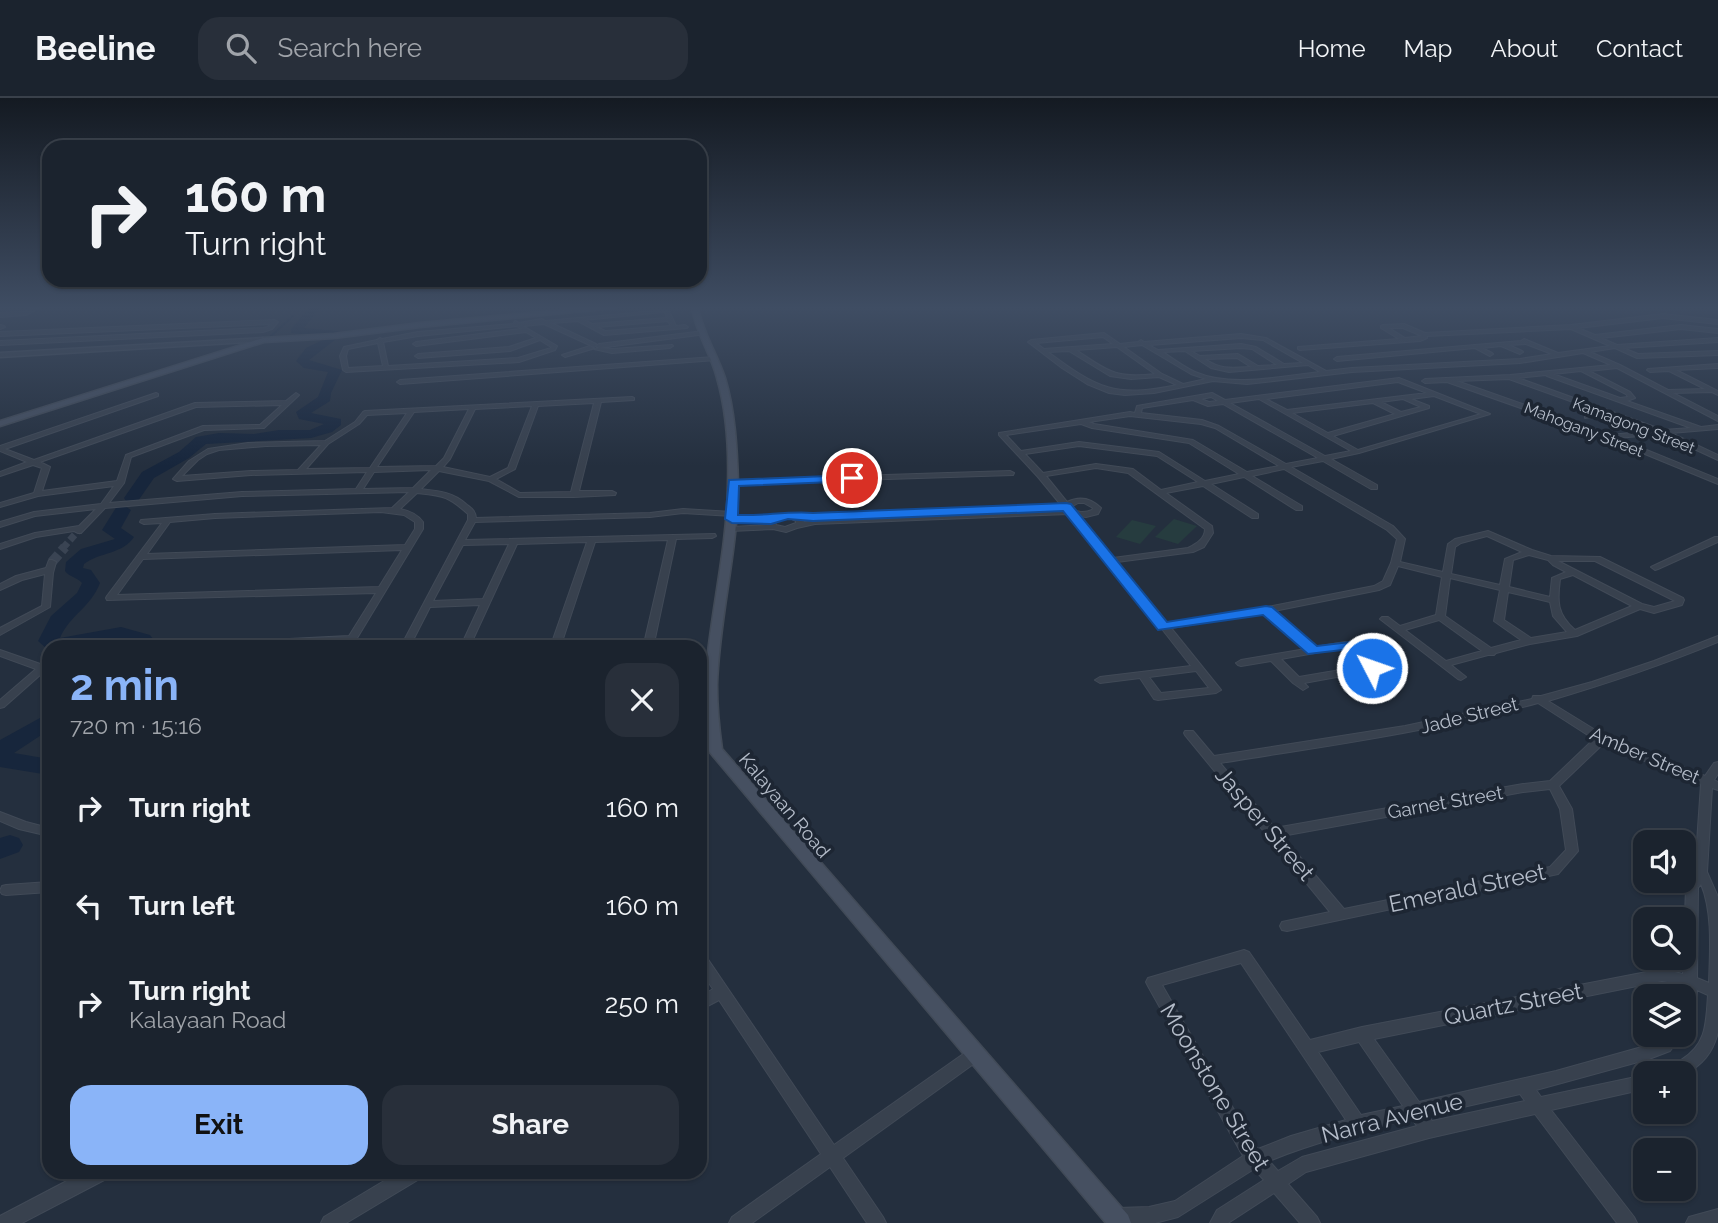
<!DOCTYPE html>
<meta charset="utf-8">
<style>
body{margin:0;font-family:Raleway,sans-serif;background:#282f3a;color:#f1f3f6;height:100vh;display:flex;flex-direction:column;font-size:26px;white-space:nowrap}
*{box-sizing:border-box;margin:0}
p{font-size:23px;color:#a0a4aa}
.icon{flex:none;width:38px;height:38px;fill:none;stroke:currentColor;stroke-width:2;stroke-linecap:round;stroke-linejoin:round}
.map{position:relative;flex:1;overflow:hidden}
.panel{position:absolute;left:42px;top:542px;width:665px;height:539px;display:flex;flex-direction:column;background:#1b232e;border-radius:21px;box-shadow:0 2px 5px #0004,0 0 0 2px #39404a}
.panel>*{flex:none}
.hud{position:absolute;left:42px;top:42px;width:665px;height:147px;border-radius:21px;box-shadow:0 2px 5px #0004,0 0 0 2px #39404a;background:#1b232e;color:#f1f3f6;overflow:hidden}
.buttons{position:absolute;left:1633px;top:732px;display:grid;gap:14px}
.buttons a{display:grid;place-items:center;width:63px;height:63px;border-radius:14px;background:#1b232e;box-shadow:0 2px 5px #0004,0 0 0 2px #39404a;font-size:35px}
.pin{position:absolute;display:grid;place-items:center;width:60px;height:60px;color:#fff;margin:-30px;border:4px solid #fff;border-radius:50%;box-shadow:0 2px 7px #0007}
.me{position:absolute;width:77px;margin:-38px;rotate:311deg;stroke-linejoin:round;filter:drop-shadow(0 0 5px #0008)}
.turn{display:flex;align-items:center;gap:24px;height:147px;padding:0 28px;font-size:32px}
.turn .icon{width:91px;height:91px;stroke-width:2.5}
.turn b{display:block;font-size:49px;line-height:60px}
.round{display:grid;place-items:center;flex:none;width:74px;height:74px;border-radius:21px;background:#282f3a}
.summary{display:flex;align-items:center;justify-content:space-between;height:119px;padding:0 28px}
h1{font-size:42px;font-weight:700;line-height:52px;color:#8ab4f8}
.button{display:flex;gap:14px;margin-top:auto;padding:14px 28px}
.button a{flex:1;height:80px;border-radius:21px;background:#8ab4f8;color:#111;font-size:28px;font-weight:700;line-height:80px;text-align:center}
.button a+a{background:#282f3a;color:#f1f3f6}
ul{padding:0;list-style:none}
li{display:flex;align-items:center;gap:21px;height:98px;padding:0 28px}
li div{flex:1}
li b{display:block;font-size:26px}
li em{font-style:normal}
header{display:flex;align-items:center;gap:42px;box-sizing:border-box;height:98px;padding:0 35px;background:#1b232e;border-bottom:2px solid #39404a}
header strong{font-size:33px}
nav{display:flex;gap:38px;margin-inline-start:auto;font-size:24px}
.search{width:490px;height:63px;background:#282f3a;display:flex;align-items:center;gap:18px;box-sizing:border-box;padding:0 24px;border-radius:21px;color:#a0a4aa;font-size:26px}
.map>svg:first-child{display:block}
.green{fill:#263c3f}
.lines{fill:none;stroke-linecap:round;stroke-linejoin:round}
.stream{stroke:#17263c;stroke-width:2}
.river{fill:#17263c;fill-rule:evenodd}
.minor-tunnel-far1{stroke:#3a4453;stroke-width:7;stroke-dasharray:7 3.5;stroke-linecap:butt}
.minor-tunnel{stroke:#3a4453;stroke-width:10;stroke-dasharray:10 4.5;stroke-linecap:butt}
.minor-casing{stroke:#414a57;stroke-width:2}
.tertiary-casing{stroke:#414a57;stroke-width:3}
.secondary-casing{stroke:#414a57;stroke-width:3}
.minor{fill:#38414e;fill-rule:evenodd}
.tertiary{fill:#38414e;fill-rule:evenodd}
.secondary{fill:#465061;fill-rule:evenodd}
.route{fill:#1a73e8;stroke:#114b97;stroke-width:2}
.labels{text-anchor:middle;stroke-width:7;stroke-linejoin:round;paint-order:stroke}
.far-street-label{font-size:16px;fill:#b4bcc9;stroke:#1d2633}
.street-label{font-size:19px;fill:#b4bcc9;stroke:#1d2633}
.near-street-label{font-size:23px;fill:#b4bcc9;stroke:#1d2633}
</style>
<header>
<strong>Beeline</strong>
<div class="search"><svg class="icon" aria-label="search" viewBox="0 0 24 24"><circle cx="10" cy="10" r="6"/><path d="M15 15l6 6"/></svg>Search here</div>
<nav><a>Home</a><a>Map</a><a>About</a><a>Contact</a></nav>
</header>
<div class="map">
<svg width="1718" height="1125" viewBox="0 0 1718 1125">
<rect width="100%" height="100%" fill="#242f3e"/>
<!-- green -->
<g class="green">
<path d="M1174 421 1197 428 1178 446 1155 439Z"/>
<path d="M1132 422 1156 428 1140 446 1116 439Z"/>
</g>
<g class="lines">
<!-- stream -->
<path class="stream" d="M270 239 293 218"/>
<!-- river -->
<g class="river">
<path d="M309 210H320L304 230 338 233 340 238 309 262 342 272 331 295 330 303 311 315 341 321V327L332 334 311 340 206 346 189 360 154 380 138 403H126L124 400 142 374 179 354 196 339 219 335 254 336 279 332H310L324 326 299 321 296 314 318 299 328 274 304 270 296 263 306 250 329 239 291 235V231Z"/>
<path d="M123 407 131 412 121 430 134 439C123 456 100 454 84 466L83 470 91 472 100 485C91 509 70 517 60 540L121 529 150 537 153 541 150 550H129L132 544 121 541 47 551 38 543 51 518 77 495 82 485C77 479 69 479 65 473L66 464 81 451 115 441 102 432 117 408Z"/>
<path d="M49 615V632L14 655 49 661V677L0 669V642Z"/>
<path d="M10 737 19 740 23 747 19 754 0 761V740Z"/>
</g>
<!-- minor-tunnel-far1 -->
<path class="minor-tunnel-far1" d="M63 450 78 433"/>
<!-- minor-tunnel -->
<path class="minor-tunnel" d="M52 464 65 449"/>
<!-- minor casing -->
<g class="minor-casing">
<g id="minor">
<path d="M32 210H39L26 217 0 219V215L25 214Z"/>
<path d="M667 212 669 213 676 228 685 227 688 229 687 230 604 237 578 223 551 225 596 246 597 247 594 249 544 226 523 228 557 248 555 252 519 264 346 274 343 272 340 258 344 249 377 242 380 240 382 241 418 234 513 226 515 223 519 225 542 221 545 223ZM663 214H665L667 220 592 226 584 222ZM668 223 671 228 605 233 597 229ZM517 228 521 231 416 244 413 246 416 248 526 234 536 240 509 249 418 256 415 258 418 260 510 253 540 242 551 249V250L518 260 388 268 383 244 418 238ZM378 245 383 268 348 270 346 258 348 251Z"/>
<path d="M1663 216 1718 222V226L1663 220 1578 230 1595 237 1681 227 1718 231V235L1681 231 1601 240 1617 247 1718 240V244L1623 250 1638 256 1718 253V257L1637 260 1615 250 1590 254 1620 267 1668 292 1705 291 1669 273 1650 274 1647 272 1648 271 1718 266V270L1676 272 1718 293V297L1712 294 1673 295 1718 318V323L1617 270 1589 273 1630 294 1635 300 1627 303 1701 329 1718 327V331L1671 335 1718 357V362L1662 336 1617 340 1718 381V386L1606 340 1447 284 1425 285 1422 283 1425 281 1510 277 1611 267 1583 255 1520 265 1352 274 1247 286 1213 283 1154 295 1125 297 1109 295 1087 286 1062 270 1028 244 1031 242 1104 235 1120 246 1138 244 1141 242 1144 244 1241 236 1266 240 1326 273 1352 270 1520 261 1552 256 1526 246 1509 247 1522 253 1523 254 1520 256 1501 248 1482 250 1492 255 1493 256 1490 258 1475 250 1337 263 1334 261 1337 259 1521 243 1524 241 1558 255 1610 248 1571 231 1427 238V240L1420 243 1300 252 1298 251V249L1399 241 1381 230V228L1383 227 1404 226 1425 235 1571 227ZM1389 230H1403L1422 238 1405 240ZM1103 239 1113 246 1044 251 1036 245ZM1241 240 1263 242 1303 265 1284 266 1256 249 1241 246 1158 252 1149 247ZM1142 247 1191 276 1206 281 1183 286 1162 276 1124 249ZM1117 249 1155 276C1115 281 1108 273 1076 252ZM1241 250 1252 251 1277 267 1258 268 1238 256 1200 258 1191 253ZM1069 253 1110 278 1131 281 1159 279 1177 287C1115 300 1098 291 1048 254ZM1185 253 1211 270 1229 274 1308 267 1320 274C1282 278 1232 290 1195 274 1184 269 1173 261 1163 254ZM1237 260 1251 269C1232 270 1221 272 1205 261ZM1581 273 1626 296 1628 299 1620 300 1553 276ZM1546 277 1547 278 1691 330 1663 332 1518 280ZM1509 281 1601 314 1585 318V320L1608 316 1653 333 1610 337 1457 283Z"/>
<path d="M275 222 278 224 272 231 263 234 0 247V243L263 230 268 229 271 226 0 238V234Z"/>
<path d="M0 227 4 228 5 229 0 231Z"/>
<path d="M704 233 706 234V236L599 250 612 251 672 247 673 248 670 250 612 255 594 251 599 250 596 248 599 246Z"/>
<path d="M590 248 593 250 592 251 565 259 562 257Z"/>
<path d="M714 259 716 260V262L400 286 397 284 400 282Z"/>
<path d="M1399 280 1490 316 1359 355 1331 361 1377 387V391H1371L1323 363 1291 369 1393 428 1405 441 1400 464 1443 474 1448 446 1455 441 1488 433 1532 452 1551 458 1600 459 1683 500 1684 502 1682 507 1654 515 1640 511 1577 538 1530 546 1496 555 1494 557H1488L1451 567 1466 579 1461 582 1458 581 1380 521 1382 519H1388L1400 528 1436 517 1442 479 1398 468 1390 487 1379 492 1274 513 1315 549 1345 544 1348 545 1375 568 1377 570 1375 572 1304 585 1308 589 1303 592 1293 585 1271 563 1241 568 1238 567 1236 565 1241 562 1306 551 1265 515 1171 530 1221 592 1216 595 1158 602 1154 601 1140 580 1100 585 1095 582 1100 579 1191 568 1162 531H1160L1159 528 1109 465H1106V462L1069 416 815 426 797 430 786 434 773 431 731 433 727 431 731 429 768 427V425L729 423 728 421 732 419 770 421 782 416 795 417 1061 407 1038 379 999 337V335L1130 314 1135 315 1137 308 1212 295 1225 302ZM1398 284 1427 295 1287 312 1266 301ZM1434 298 1481 316 1358 352 1333 338 1429 310V308L1411 301ZM1211 299 1218 303 1209 304 1201 301ZM1259 301 1351 353 1325 358 1230 305ZM1403 301 1421 309 1401 314 1381 304ZM1193 302 1208 308 1223 306 1318 360 1286 366 1219 328 1202 322 1141 315 1142 310ZM1373 305 1395 316 1328 335 1292 315ZM1130 318 1201 326 1215 330 1279 368 1247 374 1193 342 1094 326 1089 324ZM1081 326 1092 330 1189 345 1239 376 1205 383 1159 354 1079 344 1021 353 1006 337ZM1079 348 1157 358 1198 384 1161 392 1133 371 1096 366 1043 375 1025 356ZM1096 370 1128 375 1205 431C1205 441 1196 446 1188 450L1113 460 1078 418 1086 419 1098 416 1101 410C1091 400 1079 398 1067 404L1046 378ZM1284 371 1387 432 1397 441 1391 465 1383 483 1374 488 1267 509 1167 526 1117 464 1193 454 1204 449 1213 435 1212 428 1166 395 1203 388 1252 420H1258V416L1211 386 1244 379 1296 412H1302V408L1252 378ZM1078 405H1084L1093 410 1092 412C1085 415 1076 415 1071 409ZM1065 411 815 422 804 424 803 421ZM783 420H790L796 423V425L785 429 776 427 775 424ZM1487 438 1522 454 1505 461 1500 487 1451 476 1455 449 1461 445ZM1529 457 1548 462 1553 467 1566 474 1552 480 1550 499 1509 489 1513 462ZM1558 463H1595L1675 503 1654 509 1642 506ZM1573 477 1632 508 1575 532C1557 516 1557 504 1560 481ZM1450 480 1500 492 1494 523 1521 542 1491 550 1445 518ZM1508 494 1550 504 1553 518 1567 534 1531 540 1504 522ZM1439 522 1482 553 1446 563 1405 532ZM1343 550 1364 568 1299 579 1281 561ZM1196 573 1209 590 1161 595 1149 579Z"/>
<path d="M156 295 158 296V298L5 351 34 362 195 305 286 303 296 295 299 297 298 298 264 330 204 332 131 359 124 385 109 405 242 394 356 391 367 374 251 377 177 383 173 381 189 363 208 351 248 345 325 343 355 324 363 314 365 313 632 299 634 300V302L601 304 579 393H612L616 395 615 397 574 399H519L489 383 439 373 421 391C438 393 453 394 466 406 472 411 475 412 476 420L650 415 683 411 732 414 736 416 732 418 683 415 650 419 475 424 465 442 715 436 716 438 712 440 676 441 653 550H643L668 442 595 444 560 550H550L587 444 517 446 469 550H460L480 507 430 509 409 550H400L468 422V416C448 398 444 398 417 395L400 411C410 413 417 416 423 424V431L351 550H342L345 544 237 550H166L170 547 349 538 376 495 107 502 106 500 107 498 162 425 144 426 140 424 141 422 215 416 392 410 409 394 242 398 105 410 81 435H78L74 433 36 439 0 451V446L35 435 79 428 96 411 35 418 0 429V424L34 414 101 406 114 388 38 398 0 409V405L34 395 42 370 33 367 0 378V374L27 364 0 353V348ZM594 305 571 394 520 395 496 381 515 371 538 308ZM282 307 260 327 203 328 126 357 117 383 42 393 50 369 40 364 196 309ZM532 308 508 370 490 379 443 369 450 361 475 311ZM469 311 444 360 436 368 377 369 414 314ZM407 315 370 370 306 371 328 346 359 326 367 317ZM321 347 298 372 251 373 182 378 198 362 207 356 219 352 266 348ZM431 372 413 390 363 391 374 374ZM381 414 404 417 415 424V431L405 447 147 456 170 424 215 420ZM509 446 483 501 433 503 463 447ZM402 452 379 489 117 497 143 461Z"/>
<path d="M1010 373 1014 375 1013 377 733 386 729 384 733 382Z"/>
<path d="M1715 439H1718V444L1658 471 1655 472 1651 469Z"/>
<path d="M49 462H52L56 464 53 475 50 509 0 537V530L42 508 45 476 22 482 0 492V486L16 478 46 470Z"/>
<path d="M1718 538V544C1662 567 1606 586 1548 603L1605 638 1705 678 1714 665 1718 664V676L1714 682 1718 684V692L1712 690 1707 774 1718 799V934C1713 955 1702 967 1684 977V975H1664C1667 967 1674 966 1681 962 1707 946 1706 925 1708 897L1697 892 1696 914 1689 931 1684 933 1683 887 1662 883 1374 941 1419 1004 1556 973 1649 947 1660 943 1666 936H1683L1670 953 1649 961 1536 992 1541 999 1645 977V991L1551 1012 1634 1119 1637 1125H1617L1535 1016 1429 1040 1306 1074 1288 1086 1317 1119 1320 1125H1300L1274 1095 1228 1125H1210L1217 1112 1264 1082 1254 1071 1178 1119 1155 1125H1112L1109 1119 1112 1113 1118 1110 1149 1109 1175 1103 1243 1058 1148 888 1146 884 1148 880 1244 852 1249 854 1310 942 1362 929 1662 871 1683 876 1686 790 1695 774 1701 686 1603 646 1559 688 1572 711 1578 753 1558 776 1287 833 1282 832 1280 828 1282 824 1330 814 1185 637 1184 635 1185 633H1193L1214 658 1405 628 1532 601 1533 598H1541L1592 584 1654 563ZM1538 605 1594 641 1550 683 1523 686 1275 730 1220 665C1326 648 1434 633 1538 605ZM1550 691 1560 711 1566 752 1550 769 1344 811 1282 738 1523 694ZM1701 786C1713 815 1710 853 1709 885L1697 880 1698 790ZM1241 865 1346 1022 1291 1038 1258 1051 1252 1043 1162 887ZM1359 944 1403 1008 1361 1017 1318 954ZM1520 996 1525 1003 1432 1023 1428 1017ZM1412 1021 1417 1028 1302 1059 1278 1073 1269 1063C1315 1044 1364 1032 1412 1021Z"/>
<path d="M0 552 46 568 48 570 4 609 0 610V602L36 571 0 558Z"/>
<path d="M0 714 26 724 49 730V738L19 731 0 723Z"/>
<path d="M49 784V794L6 797 2 796 0 793 2 788 6 787Z"/>
<path d="M700 855 705 857 834 1047 969 952 974 950 979 952 981 957 979 962 843 1060 883 1119 886 1125H867L830 1069 752 1125H729L732 1119 821 1056 719 902 700 912V899L713 891 700 872Z"/>
<path d="M84 1074H110L108 1080 22 1125H0V1118Z"/>
<path d="M399 1074H423L421 1080 346 1125H321L324 1119Z"/>
<path d="M1718 1111V1125H1686L1689 1119Z"/>
</g>
</g>
<!-- tertiary casing -->
<g class="tertiary-casing">
<path id="tertiary" d="M263 240 266 242 265 243 0 259V255Z"/>
</g>
<!-- secondary casing -->
<g class="secondary-casing">
<g id="secondary">
<path d="M585 210H614L420 229 334 240 264 244 0 328V323L263 240 334 236 420 225Z"/>
<path d="M692 210H698C703 235 717 256 725 280 735 313 737 351 738 386 738 453 719 519 717 587 717 609 719 630 722 651L1128 1117 1131 1125H1106L708 652C706 629 703 606 705 583 710 517 727 453 728 387 729 352 727 314 717 280 711 256 696 235 692 210Z"/>
</g>
</g>
<!-- minor -->
<use href="#minor" class="minor"/>
<!-- tertiary -->
<use href="#tertiary" class="tertiary"/>
<!-- secondary -->
<use href="#secondary" class="secondary"/>
</g>
<!-- sky -->
<linearGradient id="sky" x2="0" y2="1"><stop stop-color="#141a22"/><stop offset="0.57" stop-color="#3f4d63"/><stop offset="1" stop-color="#3f4d63" stop-opacity="0"/></linearGradient>
<rect width="1718" height="368" fill="url(#sky)"/>
<!-- route -->
<path class="route" d="M852 377 858 380 856 383 739 388 738 417C764 418 787 413 813 415L1066 405 1071 406 1167 524 1266 508 1272 509 1317 548 1350 544 1380 570 1378 574H1366L1342 552 1308 556 1263 517 1158 532 1063 413 813 423 788 421 771 426 732 425 725 421 729 382Z"/>
<g class="labels">
<!-- far-street labels -->
<g class="far-street-label">
<text transform="translate(1634 327) rotate(21)" y="6">Kamagong Street</text>
<text transform="translate(1584 331) rotate(21)" y="6">Mahogany Street</text>
</g>
<!-- street labels -->
<g class="street-label">
<text transform="translate(1469 617) rotate(-14)" y="7">Jade Street</text>
<text transform="translate(1645 657) rotate(23)" y="7">Amber Street</text>
<text transform="translate(1445 704) rotate(-10)" y="7">Garnet Street</text>
<text transform="translate(785 707) rotate(50)" y="7">Kalayaan Road</text>
</g>
<!-- near-street labels -->
<g class="near-street-label">
<text transform="translate(1265 726) rotate(50)" y="8">Jasper Street</text>
<text transform="translate(1467 790) rotate(-12)" y="8">Emerald Street</text>
<text transform="translate(1513 906) rotate(-11)" y="8">Quartz Street</text>
<text transform="translate(1215 989) rotate(59)" y="8">Moonstone Street</text>
<text transform="translate(1392 1020) rotate(-14)" y="8">Narra Avenue</text>
</g>
</g>
</svg>
<div class="buttons">
<a><svg class="icon" aria-label="sound" viewBox="0 0 24 24"><path d="M4 9h4l5-4v14l-5-4H4zM17 9q2 3 0 6"/></svg></a>
<a><svg class="icon" aria-label="search" viewBox="0 0 24 24"><circle cx="10" cy="10" r="6"/><path d="M15 15l6 6"/></svg></a>
<a><svg class="icon" aria-label="layers" viewBox="0 0 24 24"><path d="M12 4l9 5-9 5-9-5zM3 14l9 5 9-5"/></svg></a>
<a>+</a>
<a>−</a>
</div>
<div class="pin" style="left:852px;top:380px;background:#d93025"><svg class="icon" aria-label="arrive" viewBox="0 0 24 24"><path d="M6 21V4h12l-3 4 3 4H6"/></svg></div>
<svg class="me" style="left:1372px;top:570px" viewBox="-20 -20 40 40"><circle r="17" fill="#1a73e8" stroke="#fff" stroke-width="3"/><path d="M0-11L8 9 0 5-8 9z" fill="#fff"/></svg>
<div class="hud">
<div class="turn"><svg class="icon" aria-label="right" viewBox="0 0 24 24"><path d="M7 20v-9h11M14 6l5 5-5 5"/></svg><div><b>160 m</b>Turn right</div></div>
</div>
<section class="panel">
<div class="summary"><div><h1>2 min</h1><p>720 m · 15:16</p></div><a class="round"><svg class="icon" aria-label="close" viewBox="0 0 24 24"><path d="M6 6l12 12M18 6L6 18"/></svg></a></div>
<ul>
<li><svg class="icon" aria-label="right" viewBox="0 0 24 24"><path d="M7 20v-9h11M14 6l5 5-5 5"/></svg><div><b>Turn right</b></div><em>160 m</em></li>
<li><svg class="icon" aria-label="left" viewBox="0 0 24 24"><path d="M17 20v-9H6M10 6l-5 5 5 5"/></svg><div><b>Turn left</b></div><em>160 m</em></li>
<li><svg class="icon" aria-label="right" viewBox="0 0 24 24"><path d="M7 20v-9h11M14 6l5 5-5 5"/></svg><div><b>Turn right</b><p>Kalayaan Road</p></div><em>250 m</em></li>
</ul>
<div class="button"><a>Exit</a><a>Share</a></div>
</section>
</div>
